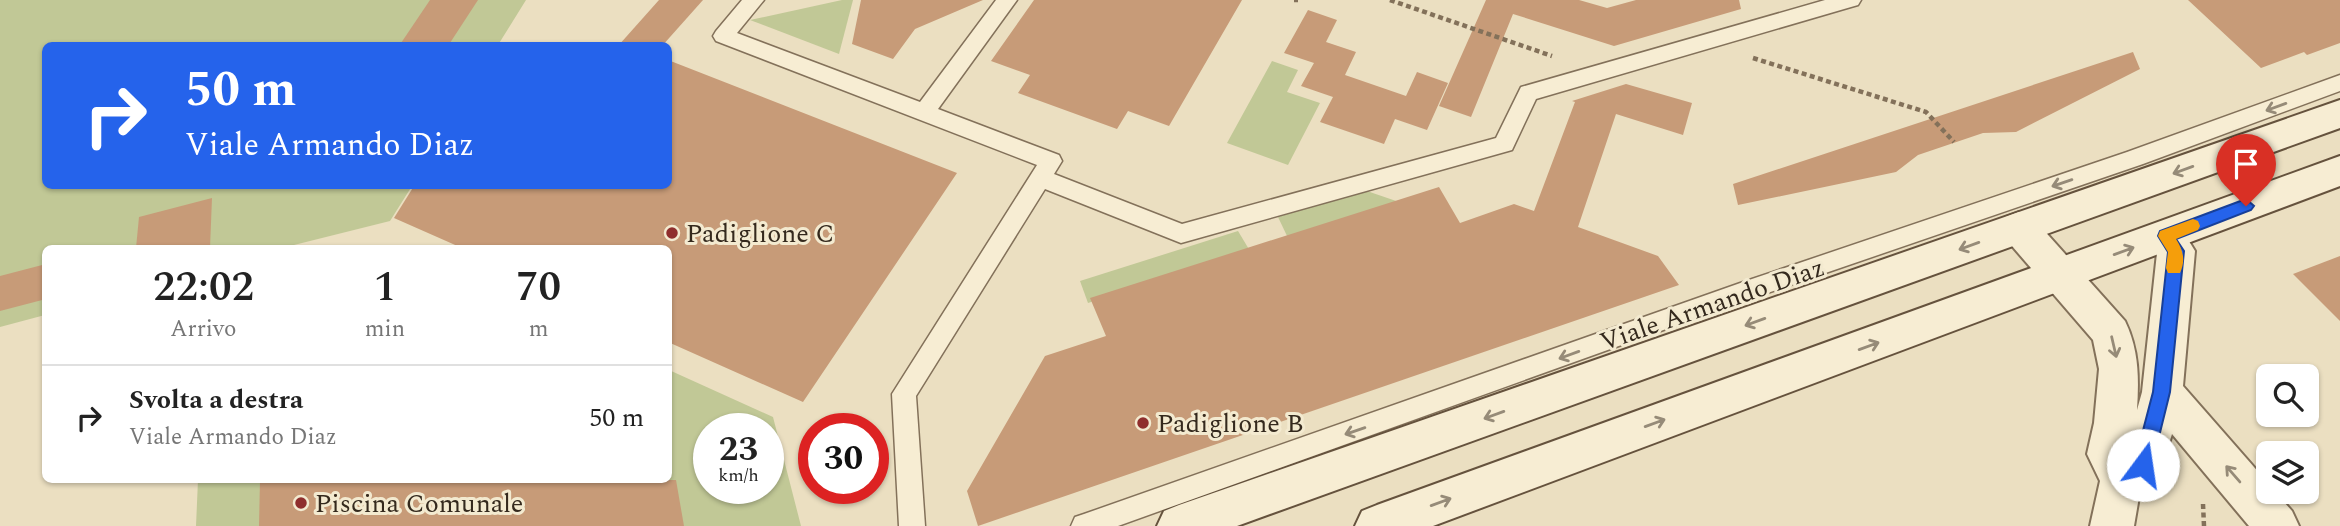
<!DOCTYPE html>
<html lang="it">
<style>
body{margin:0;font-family:Spectral,serif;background:#f6f6f6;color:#222;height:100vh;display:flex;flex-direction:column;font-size:26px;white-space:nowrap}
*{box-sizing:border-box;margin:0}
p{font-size:23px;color:#767676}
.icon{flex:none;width:38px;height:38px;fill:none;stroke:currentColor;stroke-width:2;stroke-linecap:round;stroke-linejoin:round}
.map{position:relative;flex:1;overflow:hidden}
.details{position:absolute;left:42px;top:245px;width:630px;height:238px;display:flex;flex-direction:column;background:#fff;border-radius:10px;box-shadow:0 2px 5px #0004}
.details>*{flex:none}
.top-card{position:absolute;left:42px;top:42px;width:630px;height:147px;border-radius:10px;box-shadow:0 2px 5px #0004;background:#2563eb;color:#fff;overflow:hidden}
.buttons{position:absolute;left:2256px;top:364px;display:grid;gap:14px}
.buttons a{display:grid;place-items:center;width:63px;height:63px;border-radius:10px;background:#fff;box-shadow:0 2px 5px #0004;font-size:35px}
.speed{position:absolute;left:693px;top:413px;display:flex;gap:14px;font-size:35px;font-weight:700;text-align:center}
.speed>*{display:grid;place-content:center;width:91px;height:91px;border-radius:50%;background:#fff;box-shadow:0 2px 5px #0004;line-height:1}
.speed small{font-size:18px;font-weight:400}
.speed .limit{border:10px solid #d22;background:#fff;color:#111}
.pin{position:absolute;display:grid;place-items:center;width:60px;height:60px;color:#fff;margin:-72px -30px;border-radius:50% 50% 50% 0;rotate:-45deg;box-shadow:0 0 7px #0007}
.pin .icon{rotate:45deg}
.me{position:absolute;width:77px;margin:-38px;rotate:14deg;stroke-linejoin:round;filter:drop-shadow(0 0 5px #0008)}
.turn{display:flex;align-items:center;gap:24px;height:147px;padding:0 28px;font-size:32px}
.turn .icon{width:91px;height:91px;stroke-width:2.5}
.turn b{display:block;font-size:49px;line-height:60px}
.eta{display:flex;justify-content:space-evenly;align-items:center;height:119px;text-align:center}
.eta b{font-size:42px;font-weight:600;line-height:49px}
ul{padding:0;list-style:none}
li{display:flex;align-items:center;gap:21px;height:105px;padding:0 28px;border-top:2px solid #e0e0e0}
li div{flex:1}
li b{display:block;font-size:26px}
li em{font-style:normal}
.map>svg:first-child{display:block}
.green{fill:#c1c896;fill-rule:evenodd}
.building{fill:#c79b78}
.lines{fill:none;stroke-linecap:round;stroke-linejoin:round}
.service-casing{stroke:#83715a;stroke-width:3}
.minor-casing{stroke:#83715a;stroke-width:4}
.secondary-casing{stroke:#65523d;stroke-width:4}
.path{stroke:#83715a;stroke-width:4.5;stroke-dasharray:5 3.5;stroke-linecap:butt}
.service{fill:#f7edd3;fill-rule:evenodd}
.minor{fill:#f7edd3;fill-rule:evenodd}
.secondary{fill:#f7edd3;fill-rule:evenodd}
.oneway{stroke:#968b78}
.route{fill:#2563eb;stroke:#184099;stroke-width:2}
.slow{fill:#f59e0b}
.poi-dot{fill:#8f2e2d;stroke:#f3ead0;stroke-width:2.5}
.labels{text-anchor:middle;stroke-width:6;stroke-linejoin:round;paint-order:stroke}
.poi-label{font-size:26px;fill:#34291d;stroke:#f3ead0;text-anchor:start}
.street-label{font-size:26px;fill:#34291d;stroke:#f3ead0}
</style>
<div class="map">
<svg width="2340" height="526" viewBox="0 0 2340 526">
<rect width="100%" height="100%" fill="#ebdfc1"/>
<!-- green -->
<g class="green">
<path d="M0 0H526L498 45 46 46V186H412L390 221 282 248H46L45 315 0 327Z"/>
<path d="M842 0H853L839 54 750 20Z"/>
<path d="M1272 61 1298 70 1287 92 1320 103 1288 165 1227 143Z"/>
<path d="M1364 190 1402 203 1288 238 1278 217Z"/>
<path d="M1238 231 1250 251 1088 303 1080 281Z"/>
<path d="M669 370 773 417 801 526H196L198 480H668ZM709 429H768V488H709Z"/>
</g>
<!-- building -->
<g class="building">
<path d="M430 0H478L448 46H399Z"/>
<path d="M659 0H703L662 46H618Z"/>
<path d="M861 0H983L915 29 893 59 852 44Z"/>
<path d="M1034 0H1242L1169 126 1128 111 1117 129 1018 93 1030 75 991 61Z"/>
<path d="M1486 0H1579L1607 8 1636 0H1739L1741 9 1614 46 1513 14 1471 117 1439 106Z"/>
<path d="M2188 0H2340V43L2307 55 2304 52 2261 68Z"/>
<path d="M1308 10 1337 20 1326 42 1356 52 1345 75 1406 96 1417 72 1448 83 1427 130 1395 119 1384 144 1320 122 1333 97 1301 86 1314 63 1284 53Z"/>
<path d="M2133 52 2140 69 2016 132 1983 133 1918 155 1896 172 1738 205 1733 184Z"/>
<path d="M668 60 957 173 803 402 668 342V248H462L394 218 414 186H668Z"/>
<path d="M1626 84 1692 103 1683 135 1616 114 1578 227 1658 256 1679 285 978 526 967 491 1045 356 1106 336 1090 298 1439 187 1460 223 1514 204 1534 211 1575 102 1572 101Z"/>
<path d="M212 198 210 248H136L139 217Z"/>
<path d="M2340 256V321L2293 274Z"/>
<path d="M46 264V299L0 311V276Z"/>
<path d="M260 480H676L684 526H259Z"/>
</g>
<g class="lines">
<!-- service casing -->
<g class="service-casing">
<g id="service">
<path d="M742 0H764L737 33 920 102 996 0H1017L938 109 1059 155 1062 161 1054 174 1182 224 1496 138 1521 87 1825 0H1861L1858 5 1851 7 1536 99 1512 150 1181 243 1045 189 916 396 925 526H899L892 394 1037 165 716 41 713 36 716 31Z"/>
<path d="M2340 75V91L2143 164 1747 300 1118 526H1071L1075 517 1084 514 1746 281 2127 152Z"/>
</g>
</g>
<!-- minor casing -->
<g class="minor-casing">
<path id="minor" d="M2019 212 2032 217 2125 321C2139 350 2139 378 2137 410L2142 392 2157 253 2147 236 2153 225 2166 220 2179 225 2195 251 2183 386 2268 483V492H2275L2292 511 2299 526H2249L2172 434 2158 479 2140 491 2134 526H2090L2100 481 2087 454 2094 423 2099 369 2093 340 2006 239 2000 228 2006 217Z"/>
</g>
<!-- secondary casing -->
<g class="secondary-casing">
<g id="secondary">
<path d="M2340 100V128L1237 526H1157L1164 511 1179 505Z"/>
<path d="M2340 156V186L1433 526H1355L1362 511 1377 505Z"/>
</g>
</g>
<!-- path -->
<g class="path">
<path d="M1294 0H1298"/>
<path d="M1390 0 1552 56"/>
<path d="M1753 58 1926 112 1954 142"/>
<path d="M2203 504 2204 526"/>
</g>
<!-- service -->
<use href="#service" class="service"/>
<!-- minor -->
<use href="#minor" class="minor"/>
<!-- secondary -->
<use href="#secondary" class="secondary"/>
</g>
<!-- one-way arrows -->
<defs><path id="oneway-shaft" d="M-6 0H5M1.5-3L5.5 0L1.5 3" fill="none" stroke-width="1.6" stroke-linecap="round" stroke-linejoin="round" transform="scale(1.75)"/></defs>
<g class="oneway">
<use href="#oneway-shaft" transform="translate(2276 107) rotate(160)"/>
<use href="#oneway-shaft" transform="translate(2183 170) rotate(160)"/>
<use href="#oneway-shaft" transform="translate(2062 183) rotate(161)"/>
<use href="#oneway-shaft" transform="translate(1969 246) rotate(160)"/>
<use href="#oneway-shaft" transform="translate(2124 251) rotate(-20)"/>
<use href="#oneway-shaft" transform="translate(1755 322) rotate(160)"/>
<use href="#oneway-shaft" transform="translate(1869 346) rotate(-20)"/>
<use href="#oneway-shaft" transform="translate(2114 347) rotate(77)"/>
<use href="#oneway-shaft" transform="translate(1569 355) rotate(160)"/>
<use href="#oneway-shaft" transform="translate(1494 415) rotate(160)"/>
<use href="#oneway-shaft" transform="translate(1655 423) rotate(-20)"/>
<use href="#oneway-shaft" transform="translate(1355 431) rotate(161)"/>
<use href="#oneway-shaft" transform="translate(2233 474) rotate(-131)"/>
<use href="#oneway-shaft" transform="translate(1441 502) rotate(-20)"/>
</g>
<!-- route -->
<path class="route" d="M2246 199 2254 206 2251 210 2176 239 2184 251 2170 392 2152 465 2149 471 2143 473 2137 471 2134 465 2153 392 2168 252 2158 236 2160 231Z"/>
<!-- slow -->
<path class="slow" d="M2193 219 2198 221 2200 226 2198 230 2176 239C2183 250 2186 260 2180 273H2168L2166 268 2168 252 2158 236 2160 231Z"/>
<!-- markers -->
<g class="poi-dot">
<circle cx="672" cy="233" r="7"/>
<circle cx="1143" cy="423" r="7"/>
<circle cx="301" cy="503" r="7"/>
</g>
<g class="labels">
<!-- poi labels -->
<g class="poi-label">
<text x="686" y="242">Padiglione C</text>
<text x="1157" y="432">Padiglione B</text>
<text x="315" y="512">Piscina Comunale</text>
</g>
<!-- street labels -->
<g class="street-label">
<text transform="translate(1712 304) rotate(-19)" y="9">Viale Armando Diaz</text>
</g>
</g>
</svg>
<div class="buttons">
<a><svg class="icon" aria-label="search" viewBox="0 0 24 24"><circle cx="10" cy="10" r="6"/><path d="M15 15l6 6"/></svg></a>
<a><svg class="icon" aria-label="layers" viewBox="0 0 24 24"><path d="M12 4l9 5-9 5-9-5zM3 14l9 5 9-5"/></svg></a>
</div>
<div class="speed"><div>23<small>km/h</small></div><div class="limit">30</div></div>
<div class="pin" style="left:2246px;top:206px;background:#d93025"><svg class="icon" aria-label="arrive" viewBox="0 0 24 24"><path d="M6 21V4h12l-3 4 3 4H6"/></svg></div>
<svg class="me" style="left:2143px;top:465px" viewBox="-20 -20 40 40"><circle r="19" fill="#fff"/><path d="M0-13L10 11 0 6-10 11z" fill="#2563eb"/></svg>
<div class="top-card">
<div class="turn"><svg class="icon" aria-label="right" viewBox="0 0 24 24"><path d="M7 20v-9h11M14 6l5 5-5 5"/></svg><div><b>50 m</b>Viale Armando Diaz</div></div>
</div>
<section class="details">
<div class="eta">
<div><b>22:02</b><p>Arrivo</p></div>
<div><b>1</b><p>min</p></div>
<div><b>70</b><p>m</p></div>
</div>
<ul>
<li><svg class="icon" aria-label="right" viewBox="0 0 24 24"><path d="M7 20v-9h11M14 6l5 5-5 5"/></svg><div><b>Svolta a destra</b><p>Viale Armando Diaz</p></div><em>50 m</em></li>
</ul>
</section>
</div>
